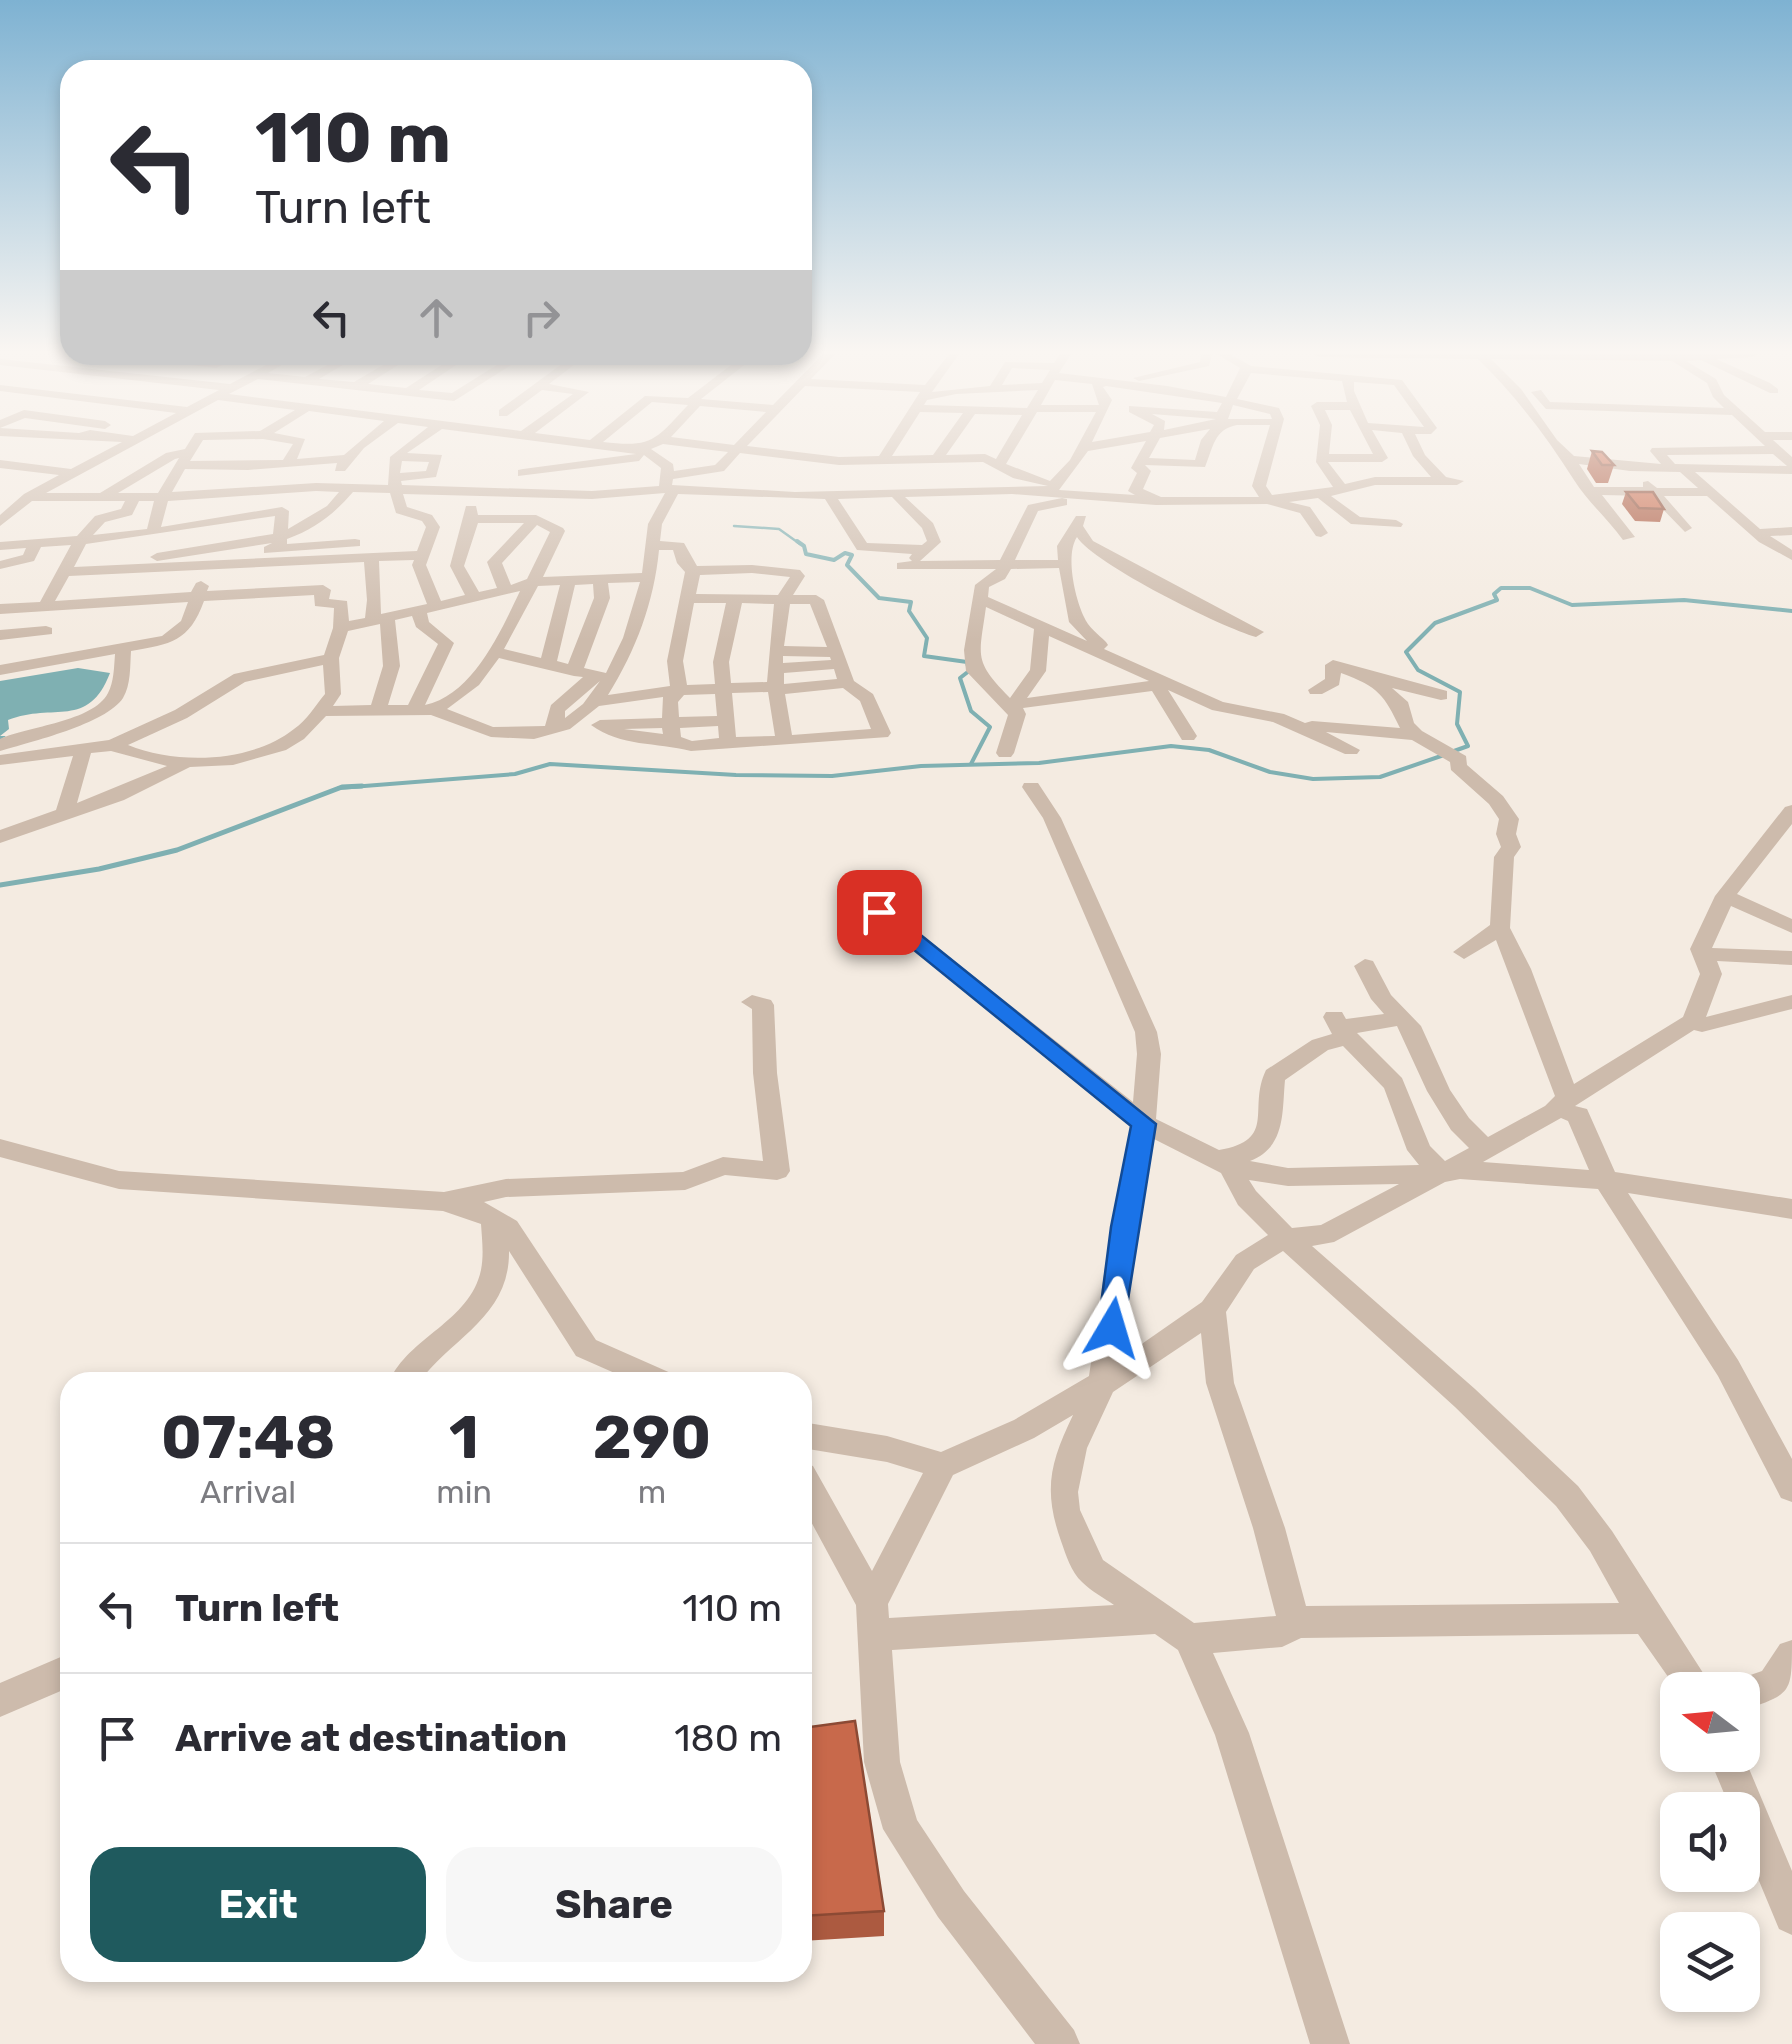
<!DOCTYPE html>
<style>
body{margin:0;font-family:Rubik,sans-serif;background:#f7f7f7;color:#2b2b33;height:100vh;display:flex;flex-direction:column;font-size:38px;white-space:nowrap}
*{box-sizing:border-box;margin:0}
p{font-size:32px;color:#7c7c81}
.icon{flex:none;width:55px;height:55px;fill:none;stroke:currentColor;stroke-width:2;stroke-linecap:round;stroke-linejoin:round}
.map{position:relative;flex:1;overflow:hidden}
.drawer{position:absolute;left:60px;top:1372px;width:752px;height:610px;display:flex;flex-direction:column;background:#fff;border-radius:30px;box-shadow:0 5px 15px #0003}
.drawer>*{flex:none}
.guide{position:absolute;left:60px;top:60px;width:752px;height:305px;border-radius:30px;box-shadow:0 5px 15px #0003;background:#fff;color:#2b2b33;overflow:hidden}
.needle{width:65px;rotate:286deg}
.fabs{position:absolute;left:1660px;top:1672px;display:grid;gap:20px}
.fabs a{display:grid;place-items:center;width:100px;height:100px;border-radius:20px;background:#fff;box-shadow:0 5px 15px #0003;font-size:50px}
.pin{position:absolute;display:grid;place-items:center;width:85px;height:85px;color:#fff;margin:-42px;border-radius:20px;box-shadow:0 5px 15px #0006}
.me{position:absolute;width:110px;margin:-55px;rotate:7deg;stroke-linejoin:round;filter:drop-shadow(0 0 8px #0008)}
.turn{display:flex;align-items:center;gap:35px;height:210px;padding:0 30px;font-size:45px}
.turn .icon{width:130px;height:130px;stroke-width:2.5}
.turn b{display:block;font-size:70px;line-height:85px}
.lanes{display:flex;align-items:center;height:95px;padding:0 30px;background:#0003;justify-content:center;gap:50px;direction:ltr}
.lanes .off{opacity:.35}
.eta{display:flex;justify-content:space-evenly;align-items:center;height:170px;text-align:center}
.eta b{font-size:60px;font-weight:700;line-height:70px}
.primary-button{display:flex;gap:20px;margin-top:auto;padding:20px 30px}
.primary-button a{flex:1;height:115px;border-radius:30px;background:#1f5a5e;color:#fff;font-size:40px;font-weight:700;line-height:115px;text-align:center}
.primary-button a+a{background:#f7f7f7;color:#2b2b33}
ul{padding:0;list-style:none}
li{display:flex;align-items:center;gap:30px;height:130px;padding:0 30px;border-top:2px solid #e1e1e2}
li div{flex:1}
li b{display:block;font-size:38px}
li em{font-style:normal}
.map>svg:first-child{display:block}
.water{fill:#7fb0b2}
.lines{fill:none;stroke-linecap:round;stroke-linejoin:round}
.stream-far2{stroke:#7fb0b2;stroke-width:2.5}
.stream-far1{stroke:#7fb0b2;stroke-width:4}
.stream{stroke:#7fb0b2;stroke-width:5}
.minor{fill:#cdbbac;fill-rule:evenodd}
.wall{fill:#ac5a40}
.building{fill:#c8694b;stroke:#8c4a34;stroke-width:2.5}
.route{fill:#1a73e8;stroke:#114b97;stroke-width:2.5}
</style>
<div class="map">
<svg width="1792" height="2044" viewBox="0 0 1792 2044">
<rect width="100%" height="100%" fill="#f4ebe1"/>
<!-- water -->
<path class="water" d="M78 668 110 673C88 730 54 702 8 720L9 729 0 736H6L0 740V681Z"/>
<g class="lines">
<!-- stream-far2 -->
<path class="stream-far2" d="M734 526 779 529 800 544"/>
<!-- stream-far1 -->
<g class="stream-far1">
<path d="M797 541 804 546 806 554 834 560 845 553 852 555 847 565 879 598 911 602 909 611 927 638 924 656 967 662 969 671 960 678 971 711 990 727 971 764"/>
<path d="M1454 751 1468 746 1457 724 1460 692 1418 670 1406 652 1435 623 1497 600 1494 594 1501 588H1530L1572 605 1684 600 1792 611"/>
<path d="M339 788 515 774 550 764 736 775 832 776 921 766 1039 763 1171 746 1209 750 1270 772 1313 779 1380 777 1444 755"/>
</g>
<!-- stream -->
<path class="stream" d="M0 885 99 869 177 850 342 787 362 786"/>
<!-- minor -->
<g class="minor">
<path d="M823 354H835L811 379 925 385 949 354H959L932 392 990 386 1005 362 1054 363 1060 354H1071L1059 373 1167 386 1226 397 1240 368 1217 354H1230L1251 366 1402 380 1437 428 1431 434H1415L1425 455 1446 477 1464 481 1457 485H1375L1331 496 1360 517 1396 520 1403 524 1401 527 1351 524 1318 498 1289 502 1310 507 1328 533 1321 537 1316 536 1300 513 1267 504 1156 505 1012 494 905 497 933 523 941 542 920 561 1000 560 1028 505 1062 498 1067 499V505L1038 511 1015 560H1058L1057 546 1076 516H1086L1083 526 1093 541 1264 632 1256 637C1223 628 1094 564 1077 537 1065 555 1075 598 1084 617 1088 627 1098 634 1106 642L1108 645 1104 649 1223 702 1284 714 1305 723 1312 721 1400 728C1384 695 1379 687 1341 673L1339 685 1322 694H1310L1308 690 1325 679V665L1333 660 1447 691V699L1441 700 1392 688 1408 702 1414 723 1422 731 1466 756 1467 765 1503 796 1519 819 1516 834 1521 847 1514 857 1510 928 1531 969 1574 1084 1683 1017 1700 974 1690 949 1715 896 1785 807 1792 805V824L1737 894 1792 919V933L1731 906 1712 948 1792 951V965L1717 961 1722 974 1706 1017 1792 995V1009L1702 1032 1694 1030 1575 1106 1587 1109 1615 1172 1792 1199V1219L1628 1193 1738 1360 1792 1459V1502L1781 1498 1718 1376 1598 1189 1460 1179 1445 1182 1334 1242 1312 1246 1475 1389 1578 1486 1612 1531 1714 1690 1678 1691 1638 1634 1301 1638 1282 1647 1213 1653 1249 1733 1350 2044H1310L1215 1735 1178 1650 1155 1634 892 1650 900 1762 917 1820 964 1891 1074 2030 1080 2044H1035L938 1917 883 1829 864 1762 856 1605 802 1505V1462L813 1466 872 1571 923 1473 887 1462 802 1448V1422L887 1436 941 1452 1014 1420 1089 1376 1111 1227 1129 1153 1131 1126 840 888 843 884H857L1133 1102 1137 1054 1135 1032 1043 818 1022 787 1024 783H1038L1061 818 1157 1032 1161 1054 1156 1119 1219 1150C1278 1140 1247 1109 1266 1070L1312 1040 1332 1034 1323 1017 1326 1012H1342L1346 1019 1384 1014 1371 999 1354 966 1365 959 1373 961 1391 995 1421 1026 1450 1090 1469 1118 1488 1137 1545 1106 1555 1096 1496 940 1464 959 1453 952 1490 925 1494 857 1501 847 1496 834 1499 819 1489 804 1451 770 1450 762 1412 740 1326 732 1360 750 1357 754H1345L1273 722 1212 710 1168 690 1197 736 1194 740H1182L1152 691 1023 708 1026 714 1014 753 1011 757H999L996 753 1008 715 966 671 964 650 975 585 996 569H897V563L912 561 909 558 912 554 857 550 825 499 678 494 662 524 660 541 684 543 697 566 752 565 800 570 805 576 793 595H816L824 600 854 681 873 694 891 733 888 737 691 751C656 742 621 747 591 725L600 720 662 718 663 697 599 706 570 729 534 739 491 737 431 715 326 716 304 739 286 750 233 765 190 767 124 800 0 843V830L56 810 73 756 0 765V755L109 740 175 710 234 674 324 655 333 628 334 608 315 606 314 595 204 601C189 642 171 644 131 651 130 666 131 685 123 698 106 724 30 742 0 751V739C28 726 93 722 108 693 114 682 114 667 115 654L0 675V665L162 636 181 621 188 602 0 614V604L40 602 71 545 41 547 34 561 0 569V561L23 555 26 548 0 550V542L77 536 95 516 121 509 125 501H32L0 526V515L24 494 59 475 0 468V460L71 469 122 442 0 436V428L79 433 90 430 133 436 176 413 0 391V385L187 407 219 390 0 365V359L230 384 285 355H299L268 373 305 377 346 355H360L319 379 354 382 400 355H414L368 384 406 388 457 355H471L419 390 452 393 513 355H527L454 401 258 379 229 394 521 431 573 394 542 390 507 416H499V410L574 355H587L549 384 589 392 535 433 590 440 645 396 688 398 744 355H757L701 399 773 405ZM1012 368 1050 370 1042 383 1002 385ZM1251 373 1342 381 1347 402H1317L1311 406 1320 425 1316 462 1333 487 1272 495 1266 486 1284 419 1279 408 1237 399ZM1055 380 1092 384 1099 405H1041ZM1354 382 1394 385 1424 427 1368 423 1354 391ZM805 386 920 392 879 456 839 457 747 446ZM1106 386 1222 403 1217 412 1129 406V412L1154 425 1150 432 1092 442 1112 400 1103 387ZM1038 390 1027 408 924 405 927 400 956 394ZM218 400 295 410 260 431 195 433 185 449 166 453 100 493H46ZM652 402 688 405C655 440 653 448 603 442ZM1233 405 1270 414 1272 419H1228ZM700 406 766 412 734 445 671 437ZM1325 410H1350L1373 454H1329L1332 425ZM309 411 384 421 344 455 297 459 305 439 274 433ZM920 412 963 413 933 455 892 456ZM1037 412H1096L1070 460 1050 481 1006 464ZM975 414 1022 415 996 459 985 454 946 455ZM1152 414 1216 419 1164 430 1165 421ZM398 423 428 427 390 457 388 485 316 483 172 492 185 469 248 470 337 463 335 471H345L364 448ZM1237 425H1270L1252 486 1259 497H1161L1143 489 1151 471 1145 465 1205 467C1213 448 1214 429 1237 425ZM442 429 636 454 523 469 518 470V476L639 461 644 455 661 468 659 486 592 491 402 485 401 481 436 477 442 455 407 453ZM1210 429 1201 440 1195 460 1149 458 1160 438ZM1372 430 1402 433 1413 456 1431 477H1375L1345 484 1328 462H1382L1388 458ZM263 439 293 444 283 460 190 461 203 440ZM1146 441 1131 468 1137 473 1128 491 1135 495 1059 490 1088 451ZM663 444 728 452 715 465 674 471 673 464 651 449ZM740 453 839 465 983 462 1013 478 1048 486 795 492 672 485 673 479 724 471ZM179 458 158 493H118L175 459ZM402 461 429 462 426 471 400 473ZM316 491 339 492 327 506 288 529 289 511 282 507 161 527 168 501ZM353 492 390 493 396 513 422 521 426 527 417 551 74 567 86 544 275 516 273 534 157 553 150 557 157 561 272 543 264 547V553L360 546V540L355 539 287 544V539C315 529 334 514 353 492ZM665 493 648 524 642 573 543 577 565 531 563 528 536 515H478L476 506H466L450 566 465 595 441 601 426 565 440 527 432 515 407 507 403 494 592 499ZM892 497 922 528 927 541 922 545 867 543 838 499ZM139 501H154L147 529 93 535 105 522 132 515ZM478 523H524L487 562 497 588 479 592 464 566ZM537 525 550 532 527 579 511 585 502 563ZM659 550H673L677 563 685 572 667 661 670 686 608 695C636 650 654 602 659 550ZM414 560 412 565 427 604 381 614 379 561ZM364 562 367 600 365 618 349 621 347 601 329 599 331 590 323 585 207 591 209 586 201 581 196 583 191 592 55 601 69 576ZM1059 568 1069 622 1087 641 988 597 989 587 1005 579 1011 569ZM752 573 790 577 778 595 696 594 700 575ZM640 582 623 638 606 673 584 668 610 598 608 583ZM593 584 594 598 568 664 557 661 575 585ZM560 585 541 658 504 649 538 586ZM520 591C501 631 473 695 425 705L454 643 429 622 427 613ZM694 603H726L713 662 715 684 687 685 683 661ZM742 603 774 604 767 682 731 683 729 662ZM790 604H810L827 647 784 646ZM986 607 1034 629 1030 670 1010 698C973 660 979 658 986 607ZM412 616 416 627 438 644 408 705H388L400 666 395 620ZM380 624 383 666 371 705 333 706 341 694 339 658 348 631ZM1049 636 1149 681 1027 698 1046 671ZM783 656 830 657 831 660 783 663ZM499 658 574 676 583 677 551 705 545 726 493 727 447 709 479 685ZM323 665 325 694C315 706 307 720 294 729 251 763 177 765 128 745L187 718 245 682ZM834 669 837 679 784 684V673ZM600 681 583 704 565 718V711ZM843 688 860 701 871 729 792 735 785 694ZM768 692 775 736 736 737 732 693ZM715 694 717 716 679 717 678 702 684 695ZM718 726 719 738 692 741 681 737 680 728ZM662 728 663 734 624 729ZM111 751 167 766 77 803 91 753ZM1397 1026 1427 1091 1451 1130 1469 1148 1445 1161 1430 1146 1402 1078 1357 1033ZM1343 1046 1384 1088 1407 1150 1419 1165 1288 1168 1250 1161C1286 1147 1282 1112 1285 1080L1328 1050ZM1561 1118 1568 1121 1589 1170 1483 1162ZM1154 1139 1221 1173 1238 1205 1268 1235 1236 1255 1202 1302 1123 1357 1137 1227ZM1249 1180 1288 1186 1399 1184 1321 1225 1292 1228 1256 1191ZM1283 1251 1455 1407 1556 1506 1590 1551 1619 1603 1306 1606 1285 1528 1234 1383 1226 1312 1254 1269ZM1201 1333 1206 1383 1253 1528 1276 1616 1194 1623 1103 1560 1080 1510 1078 1492 1087 1448 1113 1392ZM1073 1415C1050 1463 1043 1490 1061 1541 1066 1555 1071 1572 1082 1582 1091 1591 1104 1598 1114 1605L889 1618 888 1604 953 1475 1034 1438Z"/>
<path d="M1201 354H1212L1209 366 1139 381 1133 378 1200 362Z"/>
<path d="M1313 354H1758L1753 357 1716 359 1770 383 1778 389V393H1770L1701 360 1686 361 1716 379 1724 395 1765 432H1792V440H1773L1792 457V474L1695 472 1760 529 1792 527V535L1770 536 1792 550V560L1759 542 1707 496H1664L1692 528 1685 532 1650 496 1602 495 1635 537 1623 540C1608 519 1587 501 1574 480 1547 437 1515 395 1478 359L1319 357ZM1491 359 1672 361 1707 383 1713 397 1724 408 1550 402 1541 390 1531 392 1546 409 1732 415 1765 446 1652 448 1650 451 1661 464 1574 456 1557 440 1521 389ZM1773 454 1787 466 1675 464 1667 455ZM1579 464 1630 471 1680 472 1698 488H1657L1648 481 1643 482V487H1594Z"/>
<path d="M105 355 215 362 229 355H244L216 368Z"/>
<path d="M24 410 105 421 111 425 105 429 25 418 0 428V420Z"/>
<path d="M46 626 52 628V634L0 640V630Z"/>
<path d="M752 995 771 1000 774 1005 777 1073 790 1171 786 1177 777 1180 725 1175 685 1190 506 1197 484 1202 517 1221 596 1340 673 1374 677 1382H635L576 1356 509 1251C510 1316 453 1337 419 1382H389C408 1337 470 1322 481 1270 484 1255 482 1239 481 1224L443 1211 119 1189 0 1157V1139L119 1171 444 1192 506 1179 683 1172 723 1157 763 1161 753 1073 752 1009 741 1002Z"/>
<path d="M1792 1640C1792 1695 1792 1693 1742 1711V1690H1727L1730 1682 1762 1671 1780 1644Z"/>
<path d="M70 1653V1687L0 1717V1683Z"/>
<path d="M1742 1752 1792 1871V1935L1779 1929 1742 1840V1810H1731L1708 1755Z"/>
</g>
</g>
<!-- wall -->
<g class="wall">
<path d="M1592 451 1614 465 1608 483H1596L1587 469Z"/>
<path d="M1626 492 1664 509 1660 522 1635 521 1622 504Z"/>
<path d="M802 1728 884 1911V1936L802 1941Z"/>
</g>
<!-- building -->
<g class="building">
<path d="M1592 451 1602 452 1614 465H1602Z"/>
<path d="M1626 492H1653L1664 509 1639 508Z"/>
<path d="M855 1721 884 1911 802 1916V1728Z"/>
</g>
<!-- sky -->
<linearGradient id="sky" x2="0" y2="1"><stop stop-color="#7eb2d2"/><stop offset="0.55" stop-color="#faf6f2"/><stop offset="1" stop-color="#faf6f2" stop-opacity="0"/></linearGradient>
<rect width="1792" height="640" fill="url(#sky)"/>
<!-- route -->
<path class="route" d="M879 906 887 908 1156 1124 1122 1337 1112 1340 1102 1337 1098 1328 1111 1227 1131 1126 872 916 869 912Z"/>
</svg>
<div class="fabs">
<a><svg class="needle" viewBox="-14 -14 28 28"><path d="M0-13l5 13h-10z" fill="#e53935"/><path d="M0 13l5-13h-10z" fill="#7c7c81"/></svg></a>
<a><svg class="icon" aria-label="sound" viewBox="0 0 24 24"><path d="M4 9h4l5-4v14l-5-4H4zM17 9q2 3 0 6"/></svg></a>
<a><svg class="icon" aria-label="layers" viewBox="0 0 24 24"><path d="M12 4l9 5-9 5-9-5zM3 14l9 5 9-5"/></svg></a>
</div>
<div class="pin" style="left:879px;top:912px;background:#d93025"><svg class="icon" aria-label="arrive" viewBox="0 0 24 24"><path d="M6 21V4h12l-3 4 3 4H6"/></svg></div>
<svg class="me" style="left:1112px;top:1328px" viewBox="-20 -20 40 40"><path d="M0-17L14 15 0 8-14 15z" fill="#1a73e8" stroke="#fff" stroke-width="4"/></svg>
<div class="guide">
<div class="turn"><svg class="icon" aria-label="left" viewBox="0 0 24 24"><path d="M17 20v-9H6M10 6l-5 5 5 5"/></svg><div><b>110 m</b>Turn left</div></div>
<div class="lanes"><svg class="icon" aria-label="left" viewBox="0 0 24 24"><path d="M17 20v-9H6M10 6l-5 5 5 5"/></svg><svg class="icon off" aria-label="ahead" viewBox="0 0 24 24"><path d="M12 20V5M6 11l6-6 6 6"/></svg><svg class="icon off" aria-label="right" viewBox="0 0 24 24"><path d="M7 20v-9h11M14 6l5 5-5 5"/></svg></div>
</div>
<section class="drawer">
<div class="eta">
<div><b>07:48</b><p>Arrival</p></div>
<div><b>1</b><p>min</p></div>
<div><b>290</b><p>m</p></div>
</div>
<ul>
<li><svg class="icon" aria-label="left" viewBox="0 0 24 24"><path d="M17 20v-9H6M10 6l-5 5 5 5"/></svg><div><b>Turn left</b></div><em>110 m</em></li>
<li><svg class="icon" aria-label="arrive" viewBox="0 0 24 24"><path d="M6 21V4h12l-3 4 3 4H6"/></svg><div><b>Arrive at destination</b></div><em>180 m</em></li>
</ul>
<div class="primary-button"><a>Exit</a><a>Share</a></div>
</section>
</div>
